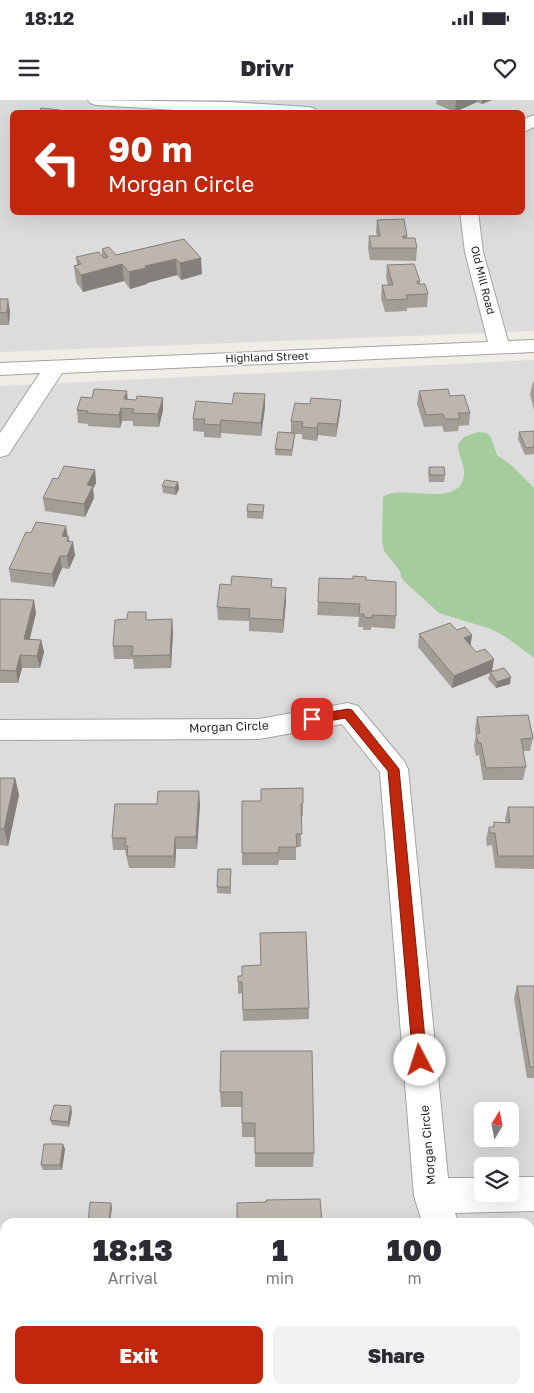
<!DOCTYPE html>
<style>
body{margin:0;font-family:"Golos Text",sans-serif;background:#f2f2f3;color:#2b2b33;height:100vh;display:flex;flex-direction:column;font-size:19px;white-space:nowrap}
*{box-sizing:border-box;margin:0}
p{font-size:16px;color:#7c7c81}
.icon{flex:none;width:28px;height:28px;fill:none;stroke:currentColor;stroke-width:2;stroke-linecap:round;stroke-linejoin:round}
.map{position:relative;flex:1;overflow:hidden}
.side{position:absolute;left:0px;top:1118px;width:535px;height:176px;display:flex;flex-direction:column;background:#fff;border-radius:15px 15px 0 0;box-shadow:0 5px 20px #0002}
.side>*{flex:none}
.top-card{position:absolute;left:10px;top:10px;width:515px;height:105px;border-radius:8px;box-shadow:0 5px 20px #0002;background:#c1270c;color:#fff;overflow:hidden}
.needle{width:32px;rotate:10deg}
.fabs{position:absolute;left:474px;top:1002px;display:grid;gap:10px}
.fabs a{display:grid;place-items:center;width:45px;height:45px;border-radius:8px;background:#fff;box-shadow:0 5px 20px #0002;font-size:25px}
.pin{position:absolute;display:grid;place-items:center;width:42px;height:42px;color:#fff;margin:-21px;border-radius:10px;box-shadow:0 2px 8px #0006}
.me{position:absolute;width:55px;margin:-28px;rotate:355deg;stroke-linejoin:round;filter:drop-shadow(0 0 4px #0008)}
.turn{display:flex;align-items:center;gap:18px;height:105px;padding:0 15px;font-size:22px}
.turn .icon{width:65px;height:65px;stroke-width:2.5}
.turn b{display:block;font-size:35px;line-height:42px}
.eta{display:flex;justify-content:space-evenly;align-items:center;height:85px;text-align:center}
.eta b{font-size:30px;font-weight:800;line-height:35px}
.primary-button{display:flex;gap:10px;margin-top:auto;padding:10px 15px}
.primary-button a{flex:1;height:58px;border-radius:8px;background:#c1270c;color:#fff;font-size:20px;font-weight:800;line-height:58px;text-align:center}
.primary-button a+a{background:#f2f2f3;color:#2b2b33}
.status{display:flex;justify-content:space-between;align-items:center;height:35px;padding:0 25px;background:#fff;direction:ltr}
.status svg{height:14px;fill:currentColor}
header{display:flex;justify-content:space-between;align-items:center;height:65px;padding:0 15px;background:#fff;font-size:22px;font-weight:800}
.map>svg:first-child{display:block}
.residential{fill:#dddcdc;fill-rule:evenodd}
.forest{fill:#a4cc9d}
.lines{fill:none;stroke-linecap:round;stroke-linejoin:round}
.minor-casing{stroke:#a3a3a3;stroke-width:2}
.minor{fill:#fff;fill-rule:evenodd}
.wall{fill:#a29d96}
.shaded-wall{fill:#847f7a}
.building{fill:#bcb6af;stroke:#847f7a}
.route{fill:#c1270c;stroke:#7d1908}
.labels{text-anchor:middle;stroke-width:4;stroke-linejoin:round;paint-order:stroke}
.far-street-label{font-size:11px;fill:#1f1f1f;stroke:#fff}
.street-label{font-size:12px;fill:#1f1f1f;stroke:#fff}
</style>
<div class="status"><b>18:12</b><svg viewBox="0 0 49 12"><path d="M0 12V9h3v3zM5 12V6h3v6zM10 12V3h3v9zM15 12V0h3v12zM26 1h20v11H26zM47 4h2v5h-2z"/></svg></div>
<header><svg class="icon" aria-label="menu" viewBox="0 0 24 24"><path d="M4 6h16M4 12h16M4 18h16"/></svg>Drivr<svg class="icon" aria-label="heart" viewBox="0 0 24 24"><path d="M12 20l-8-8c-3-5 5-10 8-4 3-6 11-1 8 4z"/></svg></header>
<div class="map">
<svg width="534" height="1293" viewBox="0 0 534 1293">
<rect width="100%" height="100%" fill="#efede5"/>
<!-- residential -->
<g class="residential">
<path d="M0 0H534V231L0 252ZM12 12H522V112H12Z"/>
<path d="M534 260V1293H0V286ZM482 1011H510V1039H482ZM482 1066H510V1094H482ZM5 1122H530V1289H5Z"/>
</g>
<!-- forest -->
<path class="forest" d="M478 332 486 333 491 337 497 355 511 365 534 388V558L506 537 491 529 439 513 406 483 401 477 400 471 384 451 382 441 383 397C401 383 460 410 464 375 465 365 458 355 458 344L464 337Z"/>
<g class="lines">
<!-- minor casing -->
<g class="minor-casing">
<g id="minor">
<path d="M88 0 229 2 309 7 315 9 317 12 176 10 96 5 90 3Z"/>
<path d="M534 15V27L522 33V20Z"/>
<path d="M460 112H478L483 152 508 241 534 240V252L62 273 8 355 0 357V333L40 273 0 275V263L488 242 465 152Z"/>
<path d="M348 603 358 606 404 661 408 669 448 1078H482V1094H510V1077H534V1111L455 1113 458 1122H422L414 1096 380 672 342 624 259 639 0 640V620L259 619Z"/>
<path d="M467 1289H506L508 1293H468Z"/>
</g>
</g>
<!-- minor -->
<use href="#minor" class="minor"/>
</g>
<!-- wall -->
<g class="wall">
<path d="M437 0H492L482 4 477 2 455 12 436 4Z"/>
<path d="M363 112H407L363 115Z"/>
<path d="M377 120 407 136V138L417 148 416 161 370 160 368 148 369 136H377L376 132Z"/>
<path d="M184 139 202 174 181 180 177 175 147 183V184L130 189 124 181 83 192 76 182 74 166 77 165 76 157 102 156V149L116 155Z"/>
<path d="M387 165 420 181V184L428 194 427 207 407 208V211L385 212 381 198 382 185H388L386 177Z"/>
<path d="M0 199 10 211 9 225H0Z"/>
<path d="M533 282H534V310L530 294Z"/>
<path d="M419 291 450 296 470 313 469 325 459 326 458 331 444 332 442 326 424 327 417 304Z"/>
<path d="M265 294V307L261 336 221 333V338L204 337V332L193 331V319L232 304Z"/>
<path d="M163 298V310L159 327 133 326V321H122L120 328 88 326V324L78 323 77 310 127 299 136 300Z"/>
<path d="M341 300 340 313 336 337 318 335 317 341 302 339V334H295L292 356 275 355V349L291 332V321L310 304Z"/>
<path d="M534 331V354L525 355 518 339 519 332Z"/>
<path d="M429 367 445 375 444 382H429L428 373Z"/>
<path d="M95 370 96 383 93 389 94 398 85 417 45 411 43 398 58 379Z"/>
<path d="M178 382 179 389 176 395 163 393 162 386Z"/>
<path d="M247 411H264L263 419 247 418Z"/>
<path d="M68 437 75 455 69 469 62 468 54 487 11 482 9 469Z"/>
<path d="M366 480 396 516 395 529 371 527V530H363V527H358L359 517 317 515 318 502Z"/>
<path d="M0 499 36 513 30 539 41 540 44 552 40 568H22L18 583H0Z"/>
<path d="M286 501 283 533 249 531V521L218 520 217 507Z"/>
<path d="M172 519 173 532 171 568 134 569 133 559H114L113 546 147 520Z"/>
<path d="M457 530 472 535 470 546 492 571 510 584 496 588 488 579 490 573 452 588 418 547 419 534Z"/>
<path d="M477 617 533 638 530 651H523L526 667 523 680H483L479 655 476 656 474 646 476 635 475 629Z"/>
<path d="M0 678H15L19 695 8 746 0 745Z"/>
<path d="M242 701 303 703V716H301V747H296V760H279L278 765H242Z"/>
<path d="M200 704 197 749H176L175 768H129L125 750H113L112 738Z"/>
<path d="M508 707H534V769L495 768 492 745 487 746 486 739 489 727H493L494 722 506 723 505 719Z"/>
<path d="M231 769V794L217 793V787Z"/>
<path d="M238 876 309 908V919L243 921 242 893 238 894Z"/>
<path d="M517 886H534V978H527L514 898Z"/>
<path d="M221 951 314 1053 313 1067H255V1037H242V1007H221L220 992Z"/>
<path d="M72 1012 69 1027 52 1025 50 1020Z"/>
<path d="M65 1049 62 1070H43L41 1065Z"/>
</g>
<!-- shaded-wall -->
<g class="shaded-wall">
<path d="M456 0H477V2L455 12Z"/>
<path d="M482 0H492L482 4Z"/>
<path d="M201 158 202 174 181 180 180 163Z"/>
<path d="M176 159 177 175 147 183V184L130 189 129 172 145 166Z"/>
<path d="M122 164 124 181 83 192 81 175Z"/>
<path d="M8 199 10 211 9 225 7 212Z"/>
<path d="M127 291 128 304 124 299Z"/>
<path d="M265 294V307L261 336V323Z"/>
<path d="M163 298V310L159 327 158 314Z"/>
<path d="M341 300 340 313 336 337 337 324Z"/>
<path d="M121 308 122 321 120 328 119 315Z"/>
<path d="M221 320V338L220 325Z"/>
<path d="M318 323V335L317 341V328Z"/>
<path d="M95 370 96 383 93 389 94 398 85 417 84 404 87 385Z"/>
<path d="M178 382 179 389 176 395 175 388Z"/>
<path d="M66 426 70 449 73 442 75 455 69 469 67 456 62 436Z"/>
<path d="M60 456 62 468 54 487 52 474Z"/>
<path d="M286 488V501L283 533V520Z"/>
<path d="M34 500 36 513 26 552 24 539Z"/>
<path d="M172 519 173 532 171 568 170 555Z"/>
<path d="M472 535 470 548 464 538Z"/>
<path d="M41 540 44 552 40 568 37 556Z"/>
<path d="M20 555 22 568 18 583 16 571Z"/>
<path d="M494 559 492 572 452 588 454 576Z"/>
<path d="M511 577 510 584 496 588 497 582Z"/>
<path d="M15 678 19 695 8 746 4 729Z"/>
<path d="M199 691 200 704 197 749 196 737Z"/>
<path d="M175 737 176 749 175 768 174 756Z"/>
<path d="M71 1006 72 1012 69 1027 68 1022Z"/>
<path d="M63 1044 65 1049 62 1070 60 1065Z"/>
<path d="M111 1103 112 1108 110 1122H109Z"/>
</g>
<!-- building -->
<g class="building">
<path d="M41 8 60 10 58 12H39Z"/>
<path d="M404 119 407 136H403V138H415L417 148H371L369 136H380L377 120Z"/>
<path d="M184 139 201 158 180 163 176 159 145 166 146 168 129 172 122 164 81 175 74 166 81 164 76 157 99 152 104 158 108 157 102 149 109 147 116 155Z"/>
<path d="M414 164 420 181H417L418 184H425L428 194 406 195 408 199 386 200 382 185H393L387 165Z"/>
<path d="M0 199H8L7 212 0 213Z"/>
<path d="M94 289 127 291 124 299 136 300 137 296 163 298 158 314 132 313 134 309 121 308 119 315 87 313 88 311 77 310 81 297 92 298Z"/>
<path d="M448 289 450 296 464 295 470 313H458L460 319H445L443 314 426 315 419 291Z"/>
<path d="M234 293 265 294 261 323 221 320 220 325 204 324 205 319H193L196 301 232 304Z"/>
<path d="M311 298 341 300 337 324 318 323 317 328 302 327 303 322 291 321 295 303 310 304Z"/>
<path d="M534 331V347L526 348 519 332Z"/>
<path d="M278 332 295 333 292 350 275 349Z"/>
<path d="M64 366 95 370 87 385 93 386 84 404 43 398 53 378 58 379Z"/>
<path d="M429 367H444L445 375H430Z"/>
<path d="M165 380 178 382 175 388 162 386Z"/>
<path d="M248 404 264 405 263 412 247 411Z"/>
<path d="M36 422 66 426 62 436 69 437 67 441 73 442 67 456H60L52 474 9 469 26 432 31 433Z"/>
<path d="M232 476 272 479 271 487 286 488 283 520 249 518 250 509 217 507 220 484 231 485Z"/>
<path d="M353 476 366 477V480L396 482V516L372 515V518L364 517V514H359L360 504 318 502 319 478 353 479Z"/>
<path d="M0 499 34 500 24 539 41 540 37 556 20 555 16 571 0 570Z"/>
<path d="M128 512H146V520L172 519 170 555 132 556 133 546H113L115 520 127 519Z"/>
<path d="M450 523 457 530 465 527 472 535 464 538 476 552 485 549 494 559 454 576 419 534Z"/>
<path d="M504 568 511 577 497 582 490 572Z"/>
<path d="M528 615 533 638 521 639 526 667 486 668 481 643H478L476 633H480L477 617Z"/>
<path d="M0 678H15L4 729H0Z"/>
<path d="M303 688V703L301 704 302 734H296L297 747H279L278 753H242V701H261V689Z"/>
<path d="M158 691H199L196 737H175L174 756H127L128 746H125L126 738H112L115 704H157Z"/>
<path d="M508 707H534V756H498L495 733H490L489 727H494V722L510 723Z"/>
<path d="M218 769H231L230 787H217Z"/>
<path d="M306 832 309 908 243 910 242 882H238V876H242V866L261 865 260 833Z"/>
<path d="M517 886H534V967H530Z"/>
<path d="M221 951H312L314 1053H255V1023H242V992H220Z"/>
<path d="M54 1005 71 1006 68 1022 50 1020Z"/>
<path d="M44 1044H63L60 1065H41Z"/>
<path d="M320 1099 322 1122H238L237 1121V1103L266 1102V1100Z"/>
<path d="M90 1102 111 1103 109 1122H88Z"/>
<rect x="280" y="1289" width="67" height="4"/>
</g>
<!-- route -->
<path class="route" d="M348 609 352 610 399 669 427 960 425 965 420 967 415 965 413 960 388 671 345 618 312 624 307 619 312 615Z"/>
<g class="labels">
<!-- far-street labels -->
<g class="far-street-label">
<text transform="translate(483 180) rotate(76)" y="4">Old Mill Road</text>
<text transform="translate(267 257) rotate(-2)" y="4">Highland Street</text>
</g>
<!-- street labels -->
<g class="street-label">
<text transform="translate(229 627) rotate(-2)" y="4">Morgan Circle</text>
<text transform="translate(428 1045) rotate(-95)" y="4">Morgan Circle</text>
</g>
</g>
</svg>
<div class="fabs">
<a><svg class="needle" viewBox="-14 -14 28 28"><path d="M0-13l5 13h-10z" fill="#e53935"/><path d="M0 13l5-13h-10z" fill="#7c7c81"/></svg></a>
<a><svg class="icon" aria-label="layers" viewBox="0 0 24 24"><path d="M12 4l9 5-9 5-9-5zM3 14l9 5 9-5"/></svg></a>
</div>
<div class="pin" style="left:312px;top:619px;background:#d93025"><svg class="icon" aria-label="arrive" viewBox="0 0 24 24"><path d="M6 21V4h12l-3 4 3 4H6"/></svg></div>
<svg class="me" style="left:420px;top:960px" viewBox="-20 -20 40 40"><circle r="19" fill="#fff"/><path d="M0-13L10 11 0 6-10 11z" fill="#c1270c"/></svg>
<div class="top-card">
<div class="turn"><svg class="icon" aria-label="left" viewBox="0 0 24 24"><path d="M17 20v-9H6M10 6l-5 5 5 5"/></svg><div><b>90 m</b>Morgan Circle</div></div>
</div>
<section class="side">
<div class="eta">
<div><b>18:13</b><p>Arrival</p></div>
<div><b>1</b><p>min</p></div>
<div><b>100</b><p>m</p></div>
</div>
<div class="primary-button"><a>Exit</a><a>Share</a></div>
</section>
</div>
